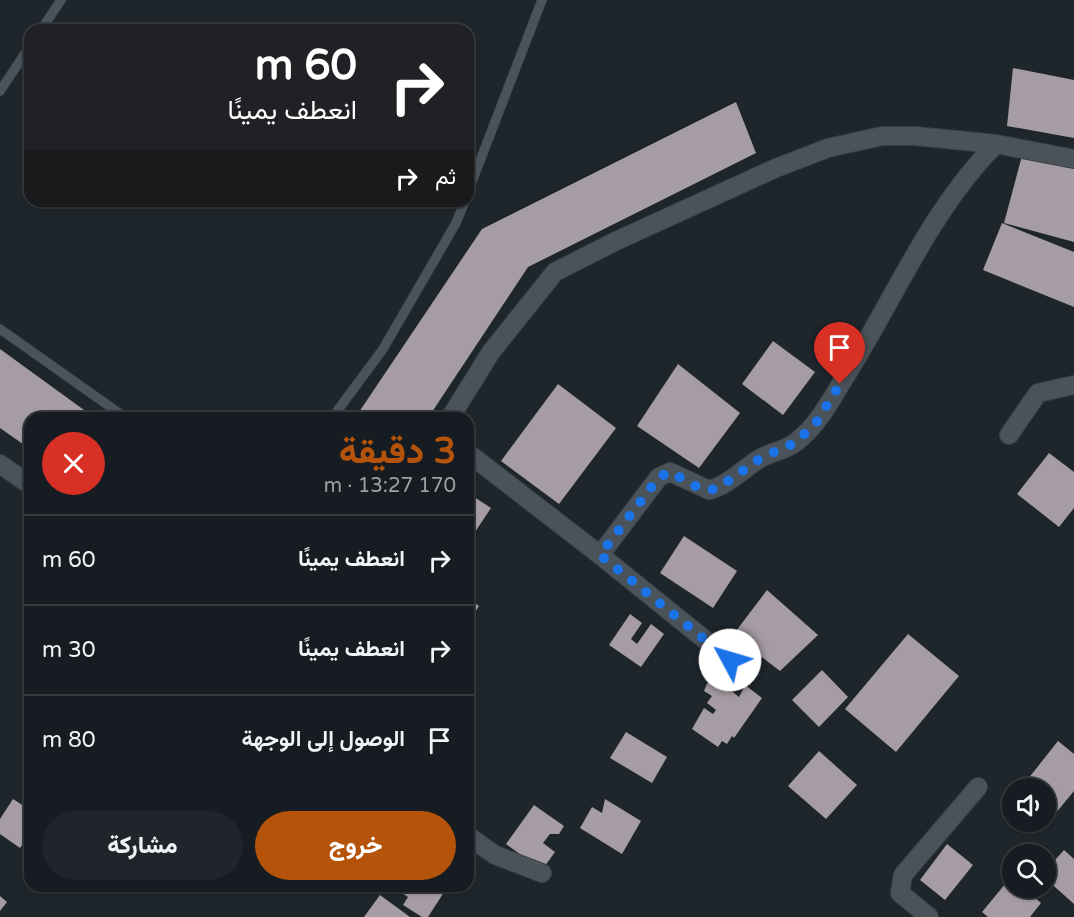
<!DOCTYPE html>
<html lang="ar">
<meta charset="utf-8">
<style>
body{margin:0;font-family:"Varela Round",Vazirmatn,sans-serif;background:#1f252a;color:#f1f3f6;direction:rtl;height:100vh;display:flex;flex-direction:column;font-size:22px;white-space:nowrap}
*{box-sizing:border-box;margin:0}
p{font-size:20px;color:#9ea1a5}
.icon{flex:none;width:33px;height:33px;fill:none;stroke:currentColor;stroke-width:2;stroke-linecap:round;stroke-linejoin:round}
.map{position:relative;flex:1;overflow:hidden;direction:ltr}
.details{position:absolute;left:24px;top:412px;width:450px;height:480px;display:flex;flex-direction:column;background:#161c21;border-radius:18px;box-shadow:0 2px 4px #0004,0 0 0 2px #353a3f;direction:rtl}
.details>*{flex:none}
.top-card{position:absolute;left:24px;top:24px;width:450px;height:183px;border-radius:18px;box-shadow:0 2px 4px #0004,0 0 0 2px #353a3f;direction:rtl;background:#202124;color:#fff;overflow:hidden}
.fabs{position:absolute;left:1002px;top:778px;display:grid;gap:12px}
.fabs a{display:grid;place-items:center;width:54px;height:54px;border-radius:50%;background:#161c21;box-shadow:0 2px 4px #0004,0 0 0 2px #353a3f;font-size:30px}
.pin{position:absolute;display:grid;place-items:center;width:51px;height:51px;color:#fff;margin:-62px -26px;border-radius:50% 50% 50% 0;rotate:-45deg;box-shadow:0 0 6px #0007}
.pin .icon{rotate:45deg}
.me{position:absolute;width:66px;margin:-33px;rotate:309deg;stroke-linejoin:round;filter:drop-shadow(0 0 4px #0008)}
.turn{display:flex;align-items:center;gap:21px;height:126px;padding:0 18px;font-size:27px}
.turn .icon{width:78px;height:78px;stroke-width:2.5}
.turn b{display:block;font-size:42px;line-height:51px}
.then{display:flex;align-items:center;height:57px;padding:0 18px;background:#0003;gap:12px;font-size:22px}
.round{display:grid;place-items:center;flex:none;width:63px;height:63px;border-radius:32px;background:#1f252a}
.summary{display:flex;align-items:center;justify-content:space-between;height:102px;padding:0 18px}
h1{font-size:36px;font-weight:800;line-height:45px;color:#b45309}
.action{display:flex;gap:12px;margin-top:auto;padding:12px 18px}
.action a{flex:1;height:69px;border-radius:36px;background:#b45309;color:#fff;font-size:24px;font-weight:800;line-height:69px;text-align:center}
.action a+a{background:#1f252a;color:#f1f3f6}
ul{padding:0;list-style:none}
li{display:flex;align-items:center;gap:18px;height:90px;padding:0 18px;border-top:2px solid #353a3f}
li div{flex:1}
li b{display:block;font-size:22px}
li em{font-style:normal}
.map>svg:first-child{display:block}
.building{fill:#a69ca3}
.lines{fill:none;stroke-linecap:round;stroke-linejoin:round}
.service-casing{stroke:#3a4145;stroke-width:10}
.minor-casing{stroke:#3a4145;stroke-width:20}
.service{stroke:#4b535a;stroke-width:9}
.minor{stroke:#4b535a;stroke-width:18}
.route{stroke:#1a73e8;stroke-width:10;stroke-dasharray:0 18}
</style>
<div class="map">
<svg width="1074" height="917" viewBox="0 0 1074 917">
<rect width="100%" height="100%" fill="#1e262c"/>
<!-- building -->
<g class="building">
<path d="M1013 68 1074 80V138L1007 126Z"/>
<path d="M736 102 756 153 528 267 428 418H355L482 229Z"/>
<path d="M1023 152 1074 166V242L1004 223Z"/>
<path d="M1002 223 1074 252V307L983 270Z"/>
<path d="M773 341 815 372 783 415 742 384Z"/>
<path d="M0 349 95 418H30V449L0 428Z"/>
<path d="M678 364 740 413 699 468 637 426Z"/>
<path d="M558 384 616 428 559 504 501 461Z"/>
<path d="M1049 453 1074 472V508L1059 527 1017 494Z"/>
<path d="M468 493 491 508 475 532 468 530Z"/>
<path d="M684 536 737 571 713 608 660 573Z"/>
<path d="M767 590 818 635 780 671 733 635Z"/>
<path d="M468 598 479 606 468 623Z"/>
<path d="M630 614 642 623 631 639 637 644 651 624 664 634 641 667 609 645Z"/>
<path d="M908 634 959 676 896 752 845 709Z"/>
<path d="M822 670 848 697 819 727 792 700Z"/>
<path d="M711 674 739 697 745 685 762 698 734 738 732 736 727 744 722 741 718 747 692 729 704 708 713 714 716 710 707 703 712 696 704 691Z"/>
<path d="M626 732 667 757 652 783 610 758Z"/>
<path d="M1058 741 1074 754V791L1050 820 1046 816V789H1020Z"/>
<path d="M819 751 857 785 826 819 788 786Z"/>
<path d="M13 799 30 810V833L20 848 0 834V819Z"/>
<path d="M605 799 641 821 622 854 580 828 592 807 602 813Z"/>
<path d="M534 805 564 826 559 834H550L543 843 555 852 542 870 506 844Z"/>
<path d="M947 844 973 865 945 900 920 880Z"/>
<path d="M1064 850 1074 859V904L1046 879V870Z"/>
<path d="M1011 877 1012 888H1024L1041 903 1030 917H988L982 912Z"/>
<path d="M398 886H448L428 917H422L403 905 408 897 396 889Z"/>
<path d="M380 895 410 917H364Z"/>
<path d="M0 896 7 902 0 911Z"/>
</g>
<g class="lines">
<!-- service casing -->
<g class="service-casing">
<g id="service">
<path d="M41 30 61 0"/>
<path d="M0 91 30 46"/>
<path d="M468 192 542 0"/>
<path d="M0 329 126 418"/>
<path d="M332 418 383 349 456 223 465 201"/>
</g>
</g>
<!-- minor casing -->
<g class="minor-casing">
<g id="minor">
<path d="M450 418 491 352 555 272 616 241 776 168 828 148 882 136H915L996 144 1074 159"/>
<path d="M1009 435 1038 393 1074 385"/>
<path d="M468 453 600 555 659 477 670 472 709 490C728 485 742 470 759 459 770 452 785 451 796 442 820 424 834 394 850 369 897 293 932 208 996 144"/>
<path d="M0 464 30 485"/>
<path d="M600 555 730 660"/>
<path d="M468 836 495 855 542 873"/>
<path d="M929 917 900 893 903 875 978 787"/>
</g>
</g>
<!-- service -->
<use href="#service" class="service"/>
<!-- minor -->
<use href="#minor" class="minor"/>
</g>
<g class="lines">
<!-- route -->
<path class="route" d="M730 660 600 555 659 477 670 472 699 488 709 490 718 488 761 458 795 443 816 423 840 384"/>
</g>
</svg>
<div class="fabs">
<a><svg class="icon" aria-label="sound" viewBox="0 0 24 24"><path d="M4 9h4l5-4v14l-5-4H4zM17 9q2 3 0 6"/></svg></a>
<a><svg class="icon" aria-label="search" viewBox="0 0 24 24"><circle cx="10" cy="10" r="6"/><path d="M15 15l6 6"/></svg></a>
</div>
<div class="pin" style="left:840px;top:384px;background:#d93025"><svg class="icon" aria-label="arrive" viewBox="0 0 24 24"><path d="M6 21V4h12l-3 4 3 4H6"/></svg></div>
<svg class="me" style="left:730px;top:660px" viewBox="-20 -20 40 40"><circle r="19" fill="#fff"/><path d="M0-13L10 11 0 6-10 11z" fill="#1a73e8"/></svg>
<div class="top-card">
<div class="turn"><svg class="icon" aria-label="right" viewBox="0 0 24 24"><path d="M7 20v-9h11M14 6l5 5-5 5"/></svg><div><b>60 m</b>انعطف يمينًا</div></div>
<div class="then">ثم<svg class="icon" aria-label="right" viewBox="0 0 24 24"><path d="M7 20v-9h11M14 6l5 5-5 5"/></svg></div>
</div>
<section class="details">
<div class="summary"><div><h1>3 دقيقة</h1><p>170 m · 13:27</p></div><a class="round" style="background:#d93025;color:#fff"><svg class="icon" aria-label="close" viewBox="0 0 24 24"><path d="M6 6l12 12M18 6L6 18"/></svg></a></div>
<ul>
<li><svg class="icon" aria-label="right" viewBox="0 0 24 24"><path d="M7 20v-9h11M14 6l5 5-5 5"/></svg><div><b>انعطف يمينًا</b></div><em>60 m</em></li>
<li><svg class="icon" aria-label="right" viewBox="0 0 24 24"><path d="M7 20v-9h11M14 6l5 5-5 5"/></svg><div><b>انعطف يمينًا</b></div><em>30 m</em></li>
<li><svg class="icon" aria-label="arrive" viewBox="0 0 24 24"><path d="M6 21V4h12l-3 4 3 4H6"/></svg><div><b>الوصول إلى الوجهة</b></div><em>80 m</em></li>
</ul>
<div class="action"><a>خروج</a><a>مشاركة</a></div>
</section>
</div>
